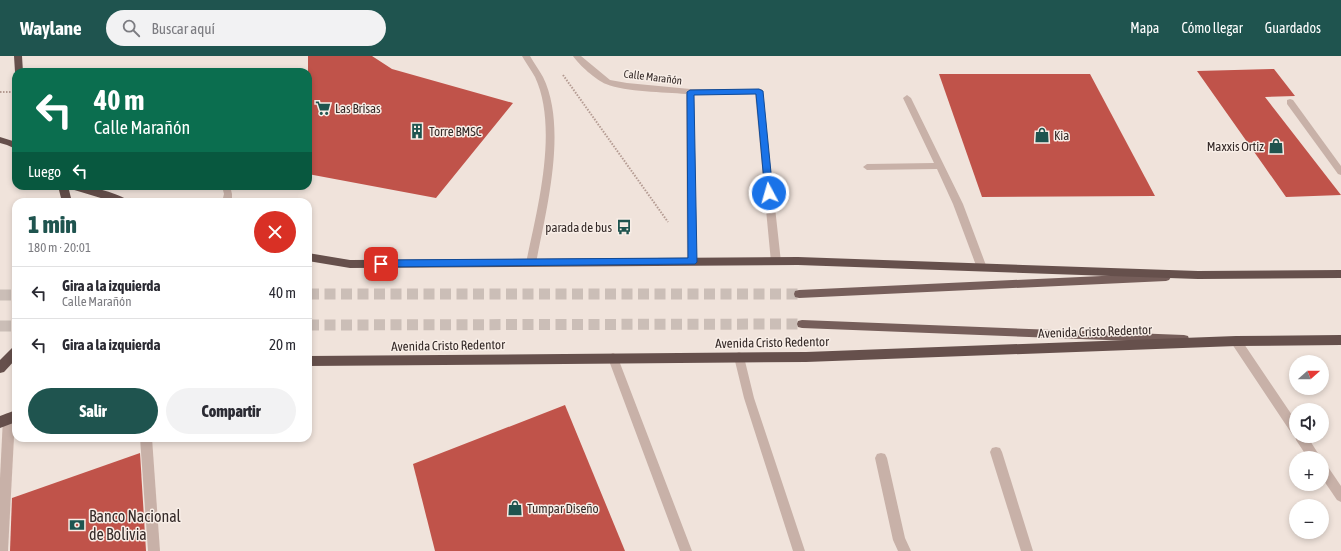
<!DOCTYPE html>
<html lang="es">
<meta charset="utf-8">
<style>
body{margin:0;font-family:"Asap Condensed",sans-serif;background:#f2f2f3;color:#2b2b33;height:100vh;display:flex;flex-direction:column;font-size:15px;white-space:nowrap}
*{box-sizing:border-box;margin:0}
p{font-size:13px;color:#7c7c81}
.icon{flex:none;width:22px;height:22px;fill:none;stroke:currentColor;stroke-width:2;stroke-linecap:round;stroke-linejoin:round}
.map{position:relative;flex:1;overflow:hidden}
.sheet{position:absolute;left:12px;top:142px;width:300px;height:244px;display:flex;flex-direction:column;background:#fff;border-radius:12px;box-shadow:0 2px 6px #0003}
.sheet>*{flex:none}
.banner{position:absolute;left:12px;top:12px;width:300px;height:122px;border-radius:12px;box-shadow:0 2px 6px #0003;background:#0b6e4f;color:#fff;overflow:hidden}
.needle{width:26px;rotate:69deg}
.buttons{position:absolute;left:1289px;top:299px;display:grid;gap:8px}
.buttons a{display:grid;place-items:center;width:40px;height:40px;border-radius:50%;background:#fff;box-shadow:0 2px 6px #0003;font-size:20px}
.pin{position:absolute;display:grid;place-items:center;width:34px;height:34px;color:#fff;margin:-17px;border-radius:8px;box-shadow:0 2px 6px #0006}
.me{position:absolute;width:44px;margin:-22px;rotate:354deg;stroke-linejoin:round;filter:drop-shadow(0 0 3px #0008)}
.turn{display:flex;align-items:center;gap:14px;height:84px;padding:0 16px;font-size:18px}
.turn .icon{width:52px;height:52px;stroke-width:2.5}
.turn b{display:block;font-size:28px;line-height:34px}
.then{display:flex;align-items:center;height:38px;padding:0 16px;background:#0003;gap:8px;font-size:15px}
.round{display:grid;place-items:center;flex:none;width:42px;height:42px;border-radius:21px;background:#f2f2f3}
.head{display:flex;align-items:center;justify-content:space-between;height:68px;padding:0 16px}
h1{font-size:24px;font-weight:800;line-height:30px;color:#1f544f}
.cta{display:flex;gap:8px;margin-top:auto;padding:8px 16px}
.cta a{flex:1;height:46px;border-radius:24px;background:#1f544f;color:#fff;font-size:16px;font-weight:800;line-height:46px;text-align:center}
.cta a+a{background:#f2f2f3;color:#2b2b33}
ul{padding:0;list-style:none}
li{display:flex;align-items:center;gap:12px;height:52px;padding:0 16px;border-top:1px solid #e1e1e2}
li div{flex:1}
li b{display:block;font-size:15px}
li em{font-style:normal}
header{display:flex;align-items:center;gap:24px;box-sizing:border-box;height:56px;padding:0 20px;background:#1f544f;color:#fff}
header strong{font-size:19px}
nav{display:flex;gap:22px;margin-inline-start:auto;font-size:14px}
.search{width:280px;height:36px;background:#f2f2f3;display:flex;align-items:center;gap:10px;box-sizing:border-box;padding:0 14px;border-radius:22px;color:#7c7c81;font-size:15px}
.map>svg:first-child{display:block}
.building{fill:#c0534a}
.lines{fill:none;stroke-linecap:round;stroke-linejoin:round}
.primary-tunnel{stroke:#cbbeb7;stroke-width:11;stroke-dasharray:11 5.5;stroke-linecap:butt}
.path{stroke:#b49b92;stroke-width:2;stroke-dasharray:1.5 1.5;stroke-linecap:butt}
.service{fill:#c8b1a8;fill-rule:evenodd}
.minor{fill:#c8b1a8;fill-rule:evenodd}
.primary{fill:#765e5a;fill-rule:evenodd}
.trunk{fill:#66504c;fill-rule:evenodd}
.route{fill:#1a73e8;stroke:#114b97}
.labels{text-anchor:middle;stroke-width:3;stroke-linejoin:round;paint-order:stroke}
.far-street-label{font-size:11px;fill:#352a28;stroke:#f8eee7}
.poi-label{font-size:13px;fill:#352a28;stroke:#f8eee7;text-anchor:start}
.street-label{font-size:13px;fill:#352a28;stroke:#f8eee7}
.near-poi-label{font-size:16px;fill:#352a28;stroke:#f8eee7;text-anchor:start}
</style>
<header>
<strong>Waylane</strong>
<div class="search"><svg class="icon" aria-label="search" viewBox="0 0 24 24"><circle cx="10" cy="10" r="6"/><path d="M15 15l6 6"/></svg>Buscar aquí</div>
<nav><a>Mapa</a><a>Cómo llegar</a><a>Guardados</a></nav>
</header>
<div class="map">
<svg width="1341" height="495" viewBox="0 0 1341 495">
<rect width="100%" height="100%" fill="#f0e3db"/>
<!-- building -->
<g class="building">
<path d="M308 0H372L392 13 513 47 436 142 308 118Z"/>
<path d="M1274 13 1295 40 1265 41 1341 139 1286 141 1197 15Z"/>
<path d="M939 18H1090L1155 140 982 141Z"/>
<path d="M565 349 625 495H435L413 408Z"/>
<path d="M140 397 146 495H10L12 442Z"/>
</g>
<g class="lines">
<!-- primary-tunnel -->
<g class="primary-tunnel">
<path d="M308 238H799"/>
<path d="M0 239H16"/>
<path d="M308 269 802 268"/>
<path d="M0 270H16"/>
</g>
<!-- path -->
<g class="path">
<path d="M563 19 668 166"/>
<path d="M0 36H12"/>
</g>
<!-- service -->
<g class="service">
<path d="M522 0H530C534 7 539 14 543 21 568 72 546 154 536 207L534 210H528L526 207C537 154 559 72 535 21 531 14 526 7 522 0Z"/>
<path d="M907 39 911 42 963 148 987 212 985 215H979L977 212 953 148 937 113 867 114 863 111 867 108 934 107 903 42Z"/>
<path d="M1290 43 1293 44 1341 110V119L1338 118 1287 48V44Z"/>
<path d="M222 130H230L232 138V146H222L224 138Z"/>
<path d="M739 296 743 298 744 301 754 342 805 495H793L744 342 734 301 735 298Z"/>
<path d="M613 297 617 299 618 302 692 495H680L608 302 609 299Z"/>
<path d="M9 357 13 358 15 362 8 495H0V422L3 362 5 358Z"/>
<path d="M140 382H152L160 495H148Z"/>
<path d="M996 391 1000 392 1002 396 1033 495H1021L990 396 992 392Z"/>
<path d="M881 397 885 398 887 402 905 482 911 495H898L893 484 875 402 877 398Z"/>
</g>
<!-- minor -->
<g class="minor">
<path d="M573 0H581L610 24 627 27 690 33H762L781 206 779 209H773L771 206 755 38 694 39 697 206 695 209H689L687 206 686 38C664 36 626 36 606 28 596 24 579 9 573 0Z"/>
<path d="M1236 281 1240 282 1296 365V380H1307L1321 402H1308L1296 384 1295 379 1292 378 1232 288 1231 285 1232 282Z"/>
<path d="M1322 407 1326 408 1341 430V446L1337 444 1322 422Z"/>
</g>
<!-- primary -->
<g class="primary">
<path d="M1166 217 1169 218 1171 221 1169 224 1166 225 799 242 795 241 794 238 795 235 799 234Z"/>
<path d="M802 264 1184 279 1188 280 1189 283 1188 286 1184 287 802 272 798 271 797 268 798 265Z"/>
</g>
<!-- trunk -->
<g class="trunk">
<path d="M14 0H22L23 16H16V18L15 16Z"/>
<path d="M0 81 16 86V93L7 89 0 87Z"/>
<path d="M58 130H68L72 146H62Z"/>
<path d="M69 130C74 130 80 130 85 130 93 131 125 139 129 146H114L71 133Z"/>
<path d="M308 197 350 204 798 201 1198 215 1341 214V222L1198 223 798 209 350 212 308 205Z"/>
<path d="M1341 279V289L1236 290 806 306 308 310V300L806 296 1236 280Z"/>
<path d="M16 290V303L4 316 0 317V304L12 292Z"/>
<path d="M16 354V366L0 372V360Z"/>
</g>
</g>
<!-- route -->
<path class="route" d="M759 33 763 35 773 137 769 140 765 137 756 38 694 39 697 206 695 208 381 211 376 208 381 204 688 202 687 36 690 34Z"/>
<!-- icons -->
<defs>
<g id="supermarket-bare" transform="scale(1.2)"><path d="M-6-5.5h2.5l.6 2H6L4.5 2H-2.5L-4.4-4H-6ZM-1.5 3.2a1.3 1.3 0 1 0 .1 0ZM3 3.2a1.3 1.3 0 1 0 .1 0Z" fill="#1f544f" stroke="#f8eee7" stroke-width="2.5" paint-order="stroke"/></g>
<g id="building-bare" transform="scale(1.2)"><path d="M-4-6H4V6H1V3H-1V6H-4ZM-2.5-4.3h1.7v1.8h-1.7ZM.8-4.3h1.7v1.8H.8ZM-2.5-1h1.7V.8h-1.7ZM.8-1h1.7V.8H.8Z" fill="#1f544f" stroke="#f8eee7" stroke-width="2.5" paint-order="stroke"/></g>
<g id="shop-bare" transform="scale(1.2)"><path d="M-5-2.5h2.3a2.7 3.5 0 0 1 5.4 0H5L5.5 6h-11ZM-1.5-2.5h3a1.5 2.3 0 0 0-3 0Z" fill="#1f544f" stroke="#f8eee7" stroke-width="2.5" paint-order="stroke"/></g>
<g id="bus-bare" transform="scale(1.2)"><path d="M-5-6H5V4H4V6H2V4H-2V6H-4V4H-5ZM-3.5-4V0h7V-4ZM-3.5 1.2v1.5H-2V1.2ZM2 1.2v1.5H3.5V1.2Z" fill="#1f544f" stroke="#f8eee7" stroke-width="2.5" paint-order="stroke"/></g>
<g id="bank-bare" transform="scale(1.2)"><path d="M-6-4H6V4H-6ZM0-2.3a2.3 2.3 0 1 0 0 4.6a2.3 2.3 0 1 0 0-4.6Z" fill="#1f544f" stroke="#f8eee7" stroke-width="2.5" paint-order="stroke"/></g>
</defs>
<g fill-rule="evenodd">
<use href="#supermarket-bare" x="323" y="52"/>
<use href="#building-bare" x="417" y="75"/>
<use href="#shop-bare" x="1042" y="79"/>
<use href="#shop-bare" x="1276" y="90"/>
<use href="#bus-bare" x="624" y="171"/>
<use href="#shop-bare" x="515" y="452"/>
<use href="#bank-bare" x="77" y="469"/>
</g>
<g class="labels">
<!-- far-street labels -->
<g class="far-street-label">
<text transform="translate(653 21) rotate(7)" y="4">Calle Marañón</text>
</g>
<!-- poi labels -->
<g class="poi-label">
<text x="335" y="57">Las Brisas</text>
<text x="429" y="80">Torre BMSC</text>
<text x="1054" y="84">Kia</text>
<text x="1264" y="95" text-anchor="end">Maxxis Ortiz</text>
<text x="612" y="176" text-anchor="end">parada de bus</text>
<text x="527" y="457">Tumpar Diseño</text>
</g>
<!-- street labels -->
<g class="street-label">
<text transform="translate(1095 275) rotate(-2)" y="5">Avenida Cristo Redentor</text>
<text transform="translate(772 286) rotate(-1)" y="5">Avenida Cristo Redentor</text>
<text transform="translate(448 289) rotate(-1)" y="5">Avenida Cristo Redentor</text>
</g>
<!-- near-poi labels -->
<g class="near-poi-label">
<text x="89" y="466">Banco Nacional<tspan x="89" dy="18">de Bolivia</tspan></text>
</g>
</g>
</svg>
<div class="buttons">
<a><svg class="needle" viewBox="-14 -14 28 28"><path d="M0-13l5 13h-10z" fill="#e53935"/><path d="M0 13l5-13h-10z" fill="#7c7c81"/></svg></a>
<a><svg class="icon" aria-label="sound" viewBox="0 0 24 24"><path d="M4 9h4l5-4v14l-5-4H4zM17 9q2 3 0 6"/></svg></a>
<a>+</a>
<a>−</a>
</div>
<div class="pin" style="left:381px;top:208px;background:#d93025"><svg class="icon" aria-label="arrive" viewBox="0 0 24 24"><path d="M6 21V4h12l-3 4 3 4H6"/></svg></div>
<svg class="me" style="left:769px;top:137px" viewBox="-20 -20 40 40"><circle r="17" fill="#1a73e8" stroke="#fff" stroke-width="3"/><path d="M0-11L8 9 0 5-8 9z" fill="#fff"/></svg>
<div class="banner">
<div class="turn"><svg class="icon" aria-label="left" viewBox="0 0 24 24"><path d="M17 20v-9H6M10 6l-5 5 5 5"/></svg><div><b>40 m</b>Calle Marañón</div></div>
<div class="then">Luego<svg class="icon" aria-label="left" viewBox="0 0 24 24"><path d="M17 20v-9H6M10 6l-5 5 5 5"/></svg></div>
</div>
<section class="sheet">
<div class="head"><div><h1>1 min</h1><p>180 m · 20:01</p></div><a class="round" style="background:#d93025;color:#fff"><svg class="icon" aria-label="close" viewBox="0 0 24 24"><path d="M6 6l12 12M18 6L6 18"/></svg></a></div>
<ul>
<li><svg class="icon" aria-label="left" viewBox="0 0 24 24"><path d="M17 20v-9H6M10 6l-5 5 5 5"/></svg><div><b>Gira a la izquierda</b><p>Calle Marañón</p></div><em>40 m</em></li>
<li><svg class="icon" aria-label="left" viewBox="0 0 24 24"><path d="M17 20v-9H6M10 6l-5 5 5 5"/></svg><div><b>Gira a la izquierda</b></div><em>20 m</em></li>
</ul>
<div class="cta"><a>Salir</a><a>Compartir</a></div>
</section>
</div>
